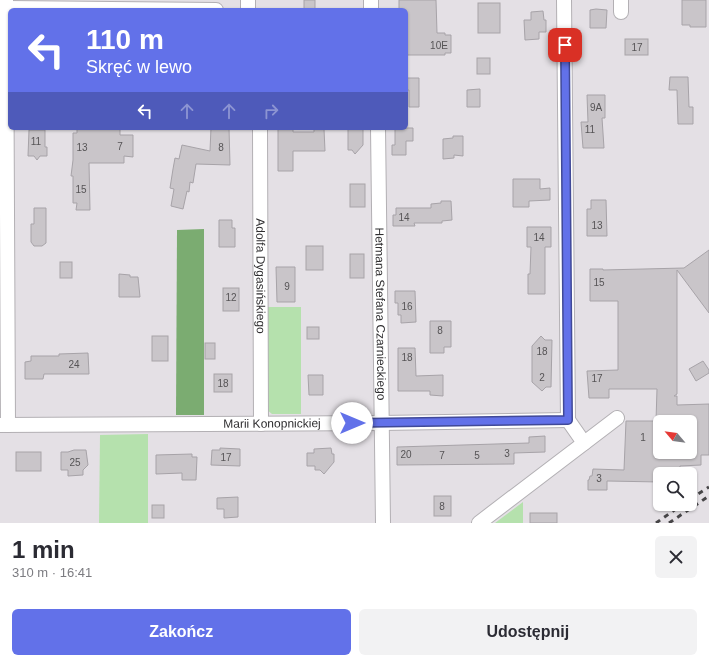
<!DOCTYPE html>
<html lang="pl">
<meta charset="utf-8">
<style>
body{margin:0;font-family:Helvetica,sans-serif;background:#f2f2f3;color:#2b2b33;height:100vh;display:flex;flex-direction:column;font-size:15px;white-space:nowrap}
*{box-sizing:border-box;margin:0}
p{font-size:13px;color:#7c7c81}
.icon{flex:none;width:22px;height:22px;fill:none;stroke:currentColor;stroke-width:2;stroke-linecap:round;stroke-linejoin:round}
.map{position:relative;height:523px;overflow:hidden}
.details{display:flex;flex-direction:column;background:#fff;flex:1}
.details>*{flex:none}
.hud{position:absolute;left:8px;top:8px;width:400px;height:122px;border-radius:6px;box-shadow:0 1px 3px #0004;background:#6271e9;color:#fff;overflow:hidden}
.needle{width:26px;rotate:299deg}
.buttons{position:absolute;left:653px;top:415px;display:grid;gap:8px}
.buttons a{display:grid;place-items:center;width:44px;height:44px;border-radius:6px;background:#fff;box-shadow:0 1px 3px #0004;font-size:20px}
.pin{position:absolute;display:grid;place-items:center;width:34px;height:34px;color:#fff;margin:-17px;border-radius:8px;box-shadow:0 2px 6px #0006}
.me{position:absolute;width:44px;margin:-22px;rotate:90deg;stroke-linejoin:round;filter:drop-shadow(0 0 3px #0008)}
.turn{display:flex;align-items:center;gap:14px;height:84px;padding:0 12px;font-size:18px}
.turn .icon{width:52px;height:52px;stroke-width:2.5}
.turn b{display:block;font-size:28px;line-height:34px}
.lanes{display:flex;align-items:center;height:38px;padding:0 12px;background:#0003;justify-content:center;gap:20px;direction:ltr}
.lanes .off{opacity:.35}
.round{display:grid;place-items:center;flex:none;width:42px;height:42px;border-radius:6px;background:#f2f2f3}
.summary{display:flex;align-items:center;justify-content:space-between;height:68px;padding:0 12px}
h1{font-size:24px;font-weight:800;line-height:30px}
.cta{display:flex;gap:8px;margin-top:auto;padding:8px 12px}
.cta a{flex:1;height:46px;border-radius:6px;background:#6271e9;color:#fff;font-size:16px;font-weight:800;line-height:46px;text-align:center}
.cta a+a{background:#f2f2f3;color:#2b2b33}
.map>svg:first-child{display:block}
.green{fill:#b5e1ad}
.forest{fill:#7bac71}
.building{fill:#c9c5c9;stroke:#a7a3a8;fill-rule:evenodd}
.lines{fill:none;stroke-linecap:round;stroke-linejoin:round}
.minor-casing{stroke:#b3b0b4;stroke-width:16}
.minor{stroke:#fff;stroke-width:14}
.rail{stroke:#464547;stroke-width:3;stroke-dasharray:5 5;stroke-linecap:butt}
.route-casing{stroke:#404997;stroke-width:10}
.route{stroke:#6271e9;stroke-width:7}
.labels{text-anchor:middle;stroke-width:3.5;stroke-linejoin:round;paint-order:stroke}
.number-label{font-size:10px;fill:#565456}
.street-label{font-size:12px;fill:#2f2e30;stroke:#e4e0e5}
</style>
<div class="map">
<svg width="709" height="523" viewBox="0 0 709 523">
<rect width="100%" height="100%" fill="#e4e0e5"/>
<!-- green -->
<g class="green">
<path d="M267 307H301V414H272L266 409Z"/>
<path d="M148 434V523H99L100 435Z"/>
<path d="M523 502V523H495Z"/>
</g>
<!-- forest -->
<path class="forest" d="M204 229V415H176L177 230Z"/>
<!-- building -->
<g class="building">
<rect x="304" y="0" width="11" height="10"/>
<path d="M399 0H436L437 33H445V35H451V53H445V55H406V10H399Z"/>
<path d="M682 0H706V27H690V25H682Z"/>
<rect x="478" y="3" width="22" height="30"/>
<path d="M596 9 607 10 606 28H590V10Z"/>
<path d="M543 11 544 20H546V32H539V39L525 40 524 20H531V12Z"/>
<rect x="625" y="39" width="23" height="16"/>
<rect x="477" y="58" width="13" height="16"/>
<path d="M670 77H688L689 107H693V124H678L677 90H669Z"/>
<path d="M406 78H419V107H409V90H406Z"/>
<path d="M480 89V107H467V90Z"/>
<path d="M587 95H605V118H602L604 148H583L581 122H588Z"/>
<path d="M77 128H120V135H133V157L124 156V163H89L90 210H76L77 203H73V176H71L73 160V133H77Z"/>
<path d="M211 128H229L230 165 196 164 193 183 190 182 189 192 187 191 183 209 171 206 174 189 170 188 173 169 175 158 179 159 182 145 210 151Z"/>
<path d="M278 128H293V132H314V129H324L325 151H293V171H278Z"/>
<path d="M348 128H363V145L355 154 352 150H348Z"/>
<path d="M395 128H413V141H406V155H392V145H395Z"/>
<path d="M29 130H45V147H47V156H40L37 160 34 156H28Z"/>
<path d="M453 136H463V156L454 155V158L443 159V139L453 138Z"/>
<path d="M513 179H540V189L550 188V200L529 201V207H513Z"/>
<rect x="350" y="184" width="15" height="23"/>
<path d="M591 200H606L607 236H587V209H591Z"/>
<path d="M441 201H451L452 220 442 221V223H414L415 226H393V215H396V208H431V204L441 203Z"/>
<path d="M34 208H46V243L42 246H34L31 242V224H34Z"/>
<path d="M219 220H232V228H235V247H219Z"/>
<path d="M527 227H551V247H545V294H528V274H530L531 247H527Z"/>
<rect x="306" y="246" width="17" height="24"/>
<path d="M709 250V313L677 270V394L674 396H677V405L709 404V455H701V465L680 466 679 474H660V482L607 481V490H588V480H589L590 476H592L593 469 624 470 626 421H656L657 389H609V398H589L587 371 618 370V301H590V269H603V270L684 268ZM660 422H690V452H660Z"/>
<rect x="350" y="254" width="14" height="24"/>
<rect x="60" y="262" width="12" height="16"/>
<path d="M276 267H295V302H277Z"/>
<path d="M119 274 130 275V277H138L140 297H119Z"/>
<rect x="223" y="288" width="16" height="23"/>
<path d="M395 291H415L416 322 401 323V315H398V303H395Z"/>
<path d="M430 321H451V347H444V353H430Z"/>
<rect x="307" y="327" width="12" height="12"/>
<rect x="152" y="336" width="16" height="25"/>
<path d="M541 336 545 340H552L551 387H546L542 391 532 382V346Z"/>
<rect x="205" y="343" width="10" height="16"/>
<path d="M398 348H415L416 376 443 375V396L430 395V391H398Z"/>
<path d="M88 353 89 374H44L43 379H25V362L31 361V356H59V354Z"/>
<path d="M703 361 709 370V373L696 381 689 369Z"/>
<rect x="214" y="374" width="18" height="18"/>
<path d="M308 375H323V395H309Z"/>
<path d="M545 436V452L514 453V464L397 465V447L529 443V437Z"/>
<path d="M220 448 240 449V466L211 465 212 450H220Z"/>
<path d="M331 448 332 454H334V462L324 474 320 470H315V466H307V453H314V449Z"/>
<path d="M74 450H86L88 465 83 470V475L68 476V470H61V452H68Z"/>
<rect x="16" y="452" width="25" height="19"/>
<path d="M192 454V457H197L196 480H182V473L156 474V455Z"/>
<rect x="434" y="496" width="17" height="20"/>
<path d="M238 497V517L224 518V509H217V498Z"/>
<rect x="152" y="505" width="12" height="13"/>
<rect x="530" y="513" width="27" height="10"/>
</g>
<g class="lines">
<!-- minor casing -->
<g class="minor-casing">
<g id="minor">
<path d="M6 0 8 425"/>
<path d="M371 0V10"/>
<path d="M564 0 568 420 584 443"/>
<path d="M621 0V12"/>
<path d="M7 8 216 10"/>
<path d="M248 10V0"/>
<path id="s1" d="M260 128 261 424"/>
<path id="s2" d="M378 128 383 523"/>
<path id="s3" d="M0 425 381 423 568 420"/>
<path d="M479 523 617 418"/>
</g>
</g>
<!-- minor -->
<use href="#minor" class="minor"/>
<!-- rail -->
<g class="rail">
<path d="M690 499 709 487"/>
<path d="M656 523 683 504"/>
<path d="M669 523 709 496"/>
</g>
</g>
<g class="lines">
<!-- route casing -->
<g class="route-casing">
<path id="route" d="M352 423 568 420 565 45"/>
</g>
<!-- route -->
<use href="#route" class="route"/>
</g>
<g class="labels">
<!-- number labels -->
<g class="number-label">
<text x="439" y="49">10E</text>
<text x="637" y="51">17</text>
<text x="596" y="111">9A</text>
<text x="590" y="133">11</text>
<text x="36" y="145">11</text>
<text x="120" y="150">7</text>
<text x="82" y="151">13</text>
<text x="221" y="151">8</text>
<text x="81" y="193">15</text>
<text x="404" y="221">14</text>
<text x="597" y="229">13</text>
<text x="539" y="241">14</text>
<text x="599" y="286">15</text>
<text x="287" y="290">9</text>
<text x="231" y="301">12</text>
<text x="407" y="310">16</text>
<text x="440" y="334">8</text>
<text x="542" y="355">18</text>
<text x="407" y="361">18</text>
<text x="74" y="368">24</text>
<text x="542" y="381">2</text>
<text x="597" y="382">17</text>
<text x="223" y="387">18</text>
<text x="643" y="441">1</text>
<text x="507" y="457">3</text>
<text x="406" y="458">20</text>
<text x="442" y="459">7</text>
<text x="477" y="459">5</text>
<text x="226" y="461">17</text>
<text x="75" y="466">25</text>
<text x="599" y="482">3</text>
<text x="442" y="510">8</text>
</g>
<!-- street labels -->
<g class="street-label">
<text dy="4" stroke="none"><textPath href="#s1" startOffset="148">Adolfa Dygasińskiego</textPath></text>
<text dy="4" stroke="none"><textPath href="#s2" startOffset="186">Hetmana Stefana Czarnieckiego</textPath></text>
<text dy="4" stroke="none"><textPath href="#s3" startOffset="272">Marii Konopnickiej</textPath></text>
</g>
</g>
</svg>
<div class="buttons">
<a><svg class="needle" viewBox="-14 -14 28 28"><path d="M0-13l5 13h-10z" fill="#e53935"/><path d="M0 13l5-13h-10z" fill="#7c7c81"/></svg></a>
<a><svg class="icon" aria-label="search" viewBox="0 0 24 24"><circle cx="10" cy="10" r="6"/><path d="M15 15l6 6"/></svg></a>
</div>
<div class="pin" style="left:565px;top:45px;background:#d93025"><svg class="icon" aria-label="arrive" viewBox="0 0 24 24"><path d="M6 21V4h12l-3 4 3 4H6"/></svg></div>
<svg class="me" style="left:352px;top:423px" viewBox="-20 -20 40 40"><circle r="19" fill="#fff"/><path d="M0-13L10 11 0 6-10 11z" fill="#6271e9"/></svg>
<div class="hud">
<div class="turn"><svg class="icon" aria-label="left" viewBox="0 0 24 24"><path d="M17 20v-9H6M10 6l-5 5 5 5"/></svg><div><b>110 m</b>Skręć w lewo</div></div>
<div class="lanes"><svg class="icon" aria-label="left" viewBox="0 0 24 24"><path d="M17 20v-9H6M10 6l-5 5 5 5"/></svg><svg class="icon off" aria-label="ahead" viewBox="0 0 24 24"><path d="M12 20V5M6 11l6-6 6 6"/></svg><svg class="icon off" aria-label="ahead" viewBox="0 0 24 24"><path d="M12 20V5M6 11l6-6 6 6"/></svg><svg class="icon off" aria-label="right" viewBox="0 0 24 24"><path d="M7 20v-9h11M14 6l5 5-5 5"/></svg></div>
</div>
</div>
<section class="details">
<div class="summary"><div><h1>1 min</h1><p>310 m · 16:41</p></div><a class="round"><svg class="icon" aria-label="close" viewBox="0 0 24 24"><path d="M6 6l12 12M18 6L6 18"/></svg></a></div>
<div class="cta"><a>Zakończ</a><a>Udostępnij</a></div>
</section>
